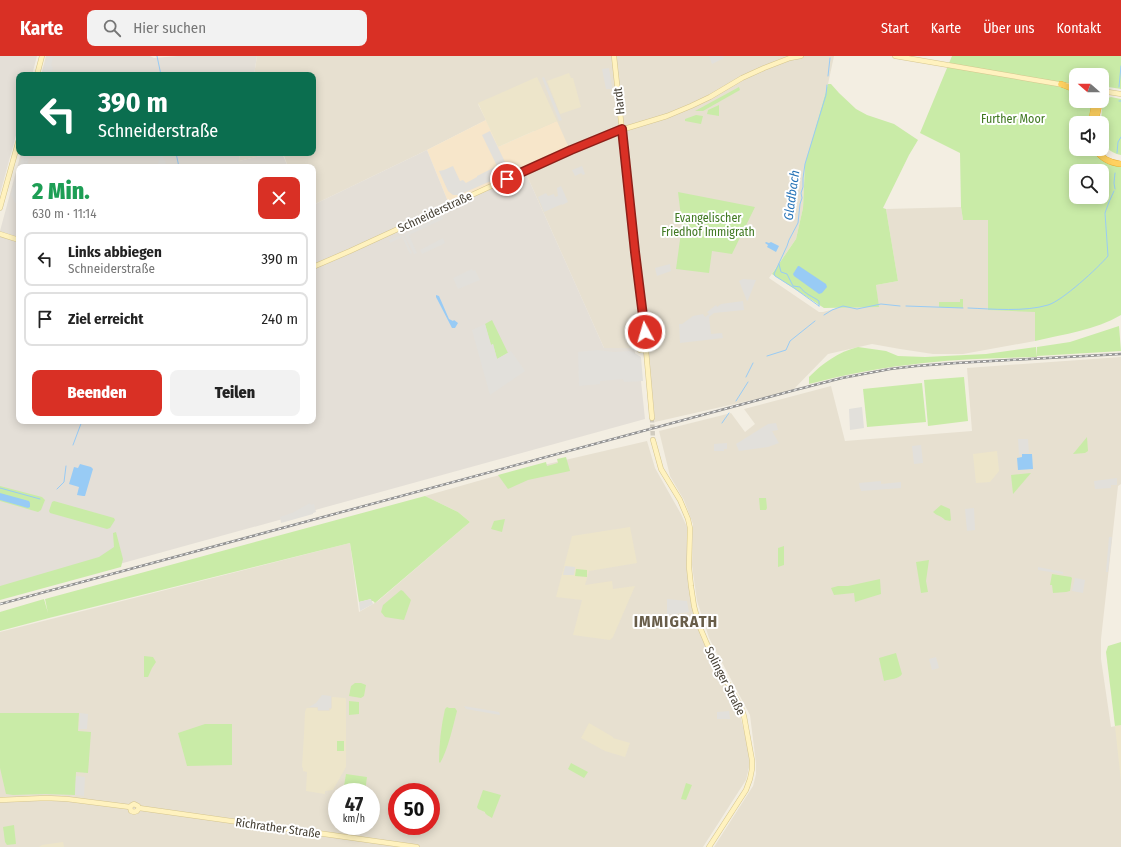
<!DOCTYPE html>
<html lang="de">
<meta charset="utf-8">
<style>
body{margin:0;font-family:"Fira Sans Condensed",sans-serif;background:#f2f2f2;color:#222;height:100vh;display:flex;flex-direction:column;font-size:15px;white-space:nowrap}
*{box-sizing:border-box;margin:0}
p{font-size:13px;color:#767676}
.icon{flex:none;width:22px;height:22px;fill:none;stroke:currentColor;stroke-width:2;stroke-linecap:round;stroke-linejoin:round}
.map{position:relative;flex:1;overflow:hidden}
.sheet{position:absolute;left:16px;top:108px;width:300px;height:260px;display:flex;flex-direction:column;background:#fff;border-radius:8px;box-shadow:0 2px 10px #0003}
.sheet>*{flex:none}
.top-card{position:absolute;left:16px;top:16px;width:300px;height:84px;border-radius:8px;box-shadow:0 2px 10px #0003;background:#0b6e4f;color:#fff;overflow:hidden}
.needle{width:26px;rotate:290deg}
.controls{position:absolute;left:1069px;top:12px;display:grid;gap:8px}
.controls a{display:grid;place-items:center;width:40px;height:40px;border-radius:8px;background:#fff;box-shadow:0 2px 10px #0003;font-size:20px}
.speed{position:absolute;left:328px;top:727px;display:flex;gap:8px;font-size:20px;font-weight:700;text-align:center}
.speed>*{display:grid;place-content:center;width:52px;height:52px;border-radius:50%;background:#fff;box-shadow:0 2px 10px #0003;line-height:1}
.speed small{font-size:10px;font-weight:400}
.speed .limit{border:6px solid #d22;background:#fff;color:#111}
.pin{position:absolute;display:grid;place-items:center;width:34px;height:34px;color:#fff;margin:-17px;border:2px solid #fff;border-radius:50%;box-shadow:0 1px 4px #0007}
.me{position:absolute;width:44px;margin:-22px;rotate:354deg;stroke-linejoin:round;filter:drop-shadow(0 0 3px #0008)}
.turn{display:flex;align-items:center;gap:14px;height:84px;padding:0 16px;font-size:18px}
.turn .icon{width:52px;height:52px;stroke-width:2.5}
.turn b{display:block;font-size:28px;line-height:34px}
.round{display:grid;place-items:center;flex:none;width:42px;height:42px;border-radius:8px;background:#f2f2f2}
.summary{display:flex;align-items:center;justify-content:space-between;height:68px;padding:0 16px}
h1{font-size:24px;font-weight:800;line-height:30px;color:#1e9e55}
.cta{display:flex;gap:8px;margin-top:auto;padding:8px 16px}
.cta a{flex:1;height:46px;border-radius:8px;background:#d93025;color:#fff;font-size:16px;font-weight:800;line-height:46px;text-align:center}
.cta a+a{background:#f2f2f2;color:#222}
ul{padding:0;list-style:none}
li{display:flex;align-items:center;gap:12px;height:54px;margin:0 8px 6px;padding:0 8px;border:2px solid #e0e0e0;border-radius:8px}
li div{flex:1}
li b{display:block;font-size:15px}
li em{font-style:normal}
header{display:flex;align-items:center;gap:24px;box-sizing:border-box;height:56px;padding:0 20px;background:#d93025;color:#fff}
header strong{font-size:19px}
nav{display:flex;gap:22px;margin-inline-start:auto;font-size:14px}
.search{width:280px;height:36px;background:#f2f2f2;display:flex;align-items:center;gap:10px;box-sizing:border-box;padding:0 14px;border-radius:8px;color:#767676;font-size:15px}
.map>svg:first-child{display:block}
.residential{fill:#e7e0d0;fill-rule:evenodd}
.commercial{fill:#f7e6ca}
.industrial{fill:#e4dfd7}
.education{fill:#ede5ca}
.green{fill:#c9eba7;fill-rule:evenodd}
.parking{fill:#e2e0db}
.water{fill:#98cbf5}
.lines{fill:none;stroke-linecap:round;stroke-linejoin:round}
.stream{stroke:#98cbf5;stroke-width:1}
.secondary-tunnel{stroke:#d0cbbf;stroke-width:4.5;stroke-dasharray:4.5 2;stroke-linecap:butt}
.secondary-casing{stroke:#d6c68e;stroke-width:5.5}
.highway-casing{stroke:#e8a926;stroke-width:6}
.secondary{stroke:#fff2bf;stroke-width:4.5}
.highway{stroke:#ffd160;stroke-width:5.5}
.rail-casing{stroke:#939393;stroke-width:2.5}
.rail{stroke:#fff;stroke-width:1;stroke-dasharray:3;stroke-linecap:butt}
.route-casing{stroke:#8d1f18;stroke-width:10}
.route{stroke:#d93025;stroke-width:7}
.labels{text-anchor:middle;stroke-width:4;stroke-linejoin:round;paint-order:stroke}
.street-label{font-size:12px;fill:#443e32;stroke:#fff}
.park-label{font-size:12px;fill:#407922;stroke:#fff}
.water-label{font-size:13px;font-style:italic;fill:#2573b7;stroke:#fff}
.district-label{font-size:16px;font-weight:bold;letter-spacing:1px;fill:#685d49;stroke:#fff}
</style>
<header>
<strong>Karte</strong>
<div class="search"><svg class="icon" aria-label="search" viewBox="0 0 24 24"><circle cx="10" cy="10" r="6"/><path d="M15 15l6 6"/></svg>Hier suchen</div>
<nav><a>Start</a><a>Karte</a><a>Über uns</a><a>Kontakt</a></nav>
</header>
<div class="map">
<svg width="1121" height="791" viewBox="0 0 1121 791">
<rect width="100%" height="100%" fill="#f3eee2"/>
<!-- residential -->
<g class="residential">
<path d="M257 0H834L828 28 805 108 803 152 796 183 769 222 819 256H823L842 251H878L876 229 898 225 886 153 961 151 963 164H988V254L1035 255V285L963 298H933L900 293 872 288 828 298 792 335 655 366 646 277 635 285 634 292H604L524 113 569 92 478 48 486 64 427 94 313 149V111H288L283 97H313V19H254Z"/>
<path d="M240 97H273L239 105Z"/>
<path d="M1121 301V428L1118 430 1101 583V603L1111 671 1121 669V791H714L753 730 756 718V707L750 659 709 582 697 545 692 509 693 468 684 444 670 420 659 375 731 357 745 376 755 368 744 353 831 330 845 385 972 375 967 312Z"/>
<path d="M647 385 655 412 681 458 687 471V512L702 583 732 639 739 655 751 703 746 724 703 791H0V576L350 487 359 556 378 545 470 466 458 456 425 440 492 421ZM337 736H371V770H337ZM397 736H431V770H397Z"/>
</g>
<!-- commercial -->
<path class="commercial" d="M486 64 498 91 557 65 569 92 449 148 427 94Z"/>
<!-- industrial -->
<g class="industrial">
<path d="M0 0H37L32 19H19V68L0 138Z"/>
<path d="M46 0H150L154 2 178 0H257L254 19H41Z"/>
<path d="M427 94 449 148 524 113 604 292H634L641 325 645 363 0 541V175L21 97H240L239 105 274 97H282L288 111H19V365H313V149Z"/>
</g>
<!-- education -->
<g class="education">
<path d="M569 17 571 22H573L581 51 560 58 547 25Z"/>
<path d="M537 21 557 65 498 91 478 47Z"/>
<path d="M997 395 999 415 990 426 976 427 973 398Z"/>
<path d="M630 471 637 507 589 515 585 529 612 525 613 533 635 530 613 581 610 584 573 579 582 544 556 541 572 480Z"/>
<path d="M332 641 345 642 346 643V711L333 734 325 735V738L306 735 307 716 303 715V712L302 711 304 679 305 656 306 653 307 652H317L318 655H329L332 652Z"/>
<path d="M589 667 613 681V682L630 687 625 701 605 695 581 682Z"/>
<path d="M1121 669V725L1115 670Z"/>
<path d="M63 786 64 791H39L42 789Z"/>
</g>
<!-- green -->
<g class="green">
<path d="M952 0H1121V33L1102 30V19H1076V45H1094L1090 67H1076V93H1093L1121 110V259C1095 274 1065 278 1035 285V256L988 254V164H963L961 151 960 97 920 77ZM1076 115H1102V141H1076Z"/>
<path d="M828 28H831L839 37 856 53 867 59 894 68 918 84 909 99 883 152 886 153 898 225 876 229 879 251 824 252 772 218 796 183 803 152 805 108Z"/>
<path d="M739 31 740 34 703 55H695Z"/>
<path d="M1111 41 1121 43V99C1103 95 1102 84 1102 67H1101L1102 52 1105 43Z"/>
<path d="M719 49V60L707 58 708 54Z"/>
<path d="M696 59 703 60 701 68 685 65V63Z"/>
<path d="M678 136 755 151 732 198 712 195 709 217 676 213 682 169Z"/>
<path d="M960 243H963V252L939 251V246H960Z"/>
<path d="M492 264 508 297 497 303 493 288 491 289 485 268Z"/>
<path d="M1119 270 1121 295 1037 300V291L1070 286Z"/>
<path d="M858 291 886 295 898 300 925 301 986 298 1036 291 1037 301C999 302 961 303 924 307 885 311 847 318 809 328V321C823 307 838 296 858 291Z"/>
<path d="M964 321 968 365 928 370 924 324Z"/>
<path d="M922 327 926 366 867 371 863 333Z"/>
<path d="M1087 381 1088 395 1085 397 1073 398Z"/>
<path d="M566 401 570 415 528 424 508 433 498 419 546 406 547 410 558 407 557 403Z"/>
<path d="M1031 417 1013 438 1011 419Z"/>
<path d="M0 430 42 441 45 444 41 454 38 456 0 445Z"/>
<path d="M425 440 458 456 470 466 375 547 373 545H371V543L359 546 350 487 49 562 0 575V556L44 543 48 557 45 543Z"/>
<path d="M759 442H766L767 452 766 454H760Z"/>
<path d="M54 445 114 462 115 464 110 472 107 473 50 457 49 455 52 446Z"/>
<path d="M941 449 950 453 951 464 950 465 945 464C942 460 937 460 933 456Z"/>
<path d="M505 463 502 476 491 473 494 465Z"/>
<path d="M116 476 123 503 121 511 0 544V530L99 501 114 491 113 477Z"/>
<path d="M784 490V509L778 511V492Z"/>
<path d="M929 504 926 525 928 536 921 537 916 506Z"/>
<path d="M576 513 587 514V521L575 520Z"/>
<path d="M1052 518 1071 521 1072 522 1070 535 1066 536 1053 537 1052 529H1050Z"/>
<path d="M880 523 881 538 855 546 854 537 834 539 831 532 838 530H848Z"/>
<path d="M401 534 403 535 411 544 404 564 385 561 381 556 383 549Z"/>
<path d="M1121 586V669L1115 670 1106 596 1108 590Z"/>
<path d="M896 597 902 618C899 623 890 623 884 625L879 602Z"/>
<path d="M144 600 153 601 156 606 152 612 148 621H144Z"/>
<path d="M355 627H361L366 629 364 640 361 642 349 640 351 630Z"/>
<path d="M349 645 359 646V658L349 659Z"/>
<path d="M447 651 449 652H455L457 655C453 670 448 694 440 707L439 706C439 688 441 671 445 653Z"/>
<path d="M0 657H79L78 675 91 676 88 717 76 716 75 739 45 738 13 739 6 738 0 712Z"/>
<path d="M205 668H232V709L187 710 178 677Z"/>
<rect x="337" y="685" width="7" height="10"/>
<path d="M571 707 588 716 584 722 568 713Z"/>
<path d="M346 718 367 721 365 736H343Z"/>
<path d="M686 727 692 729 686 744 681 743Z"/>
<path d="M483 734 501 739 492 762 487 759 485 757V756L478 753 477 751Z"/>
<path d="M14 769 16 788 7 789 5 786 3 771Z"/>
</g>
<!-- parking -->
<g class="parking">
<path d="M48 0H53L51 10 53 11 51 19H42Z"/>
<path d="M709 0H723L724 2 712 8Z"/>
<path d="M609 12 612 30V33H606L602 13Z"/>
<path d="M544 21 562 64 559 65 542 22Z"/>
<path d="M490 75 505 106 497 110 482 79Z"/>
<path d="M23 97H29L30 99 27 111H19V141L17 147H15L11 139Z"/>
<path d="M161 97 166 107 165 111H157Z"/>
<path d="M453 110 460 125 463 124 466 127 477 121V120L495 111 500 121 459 139H453L448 135 439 115 444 114Z"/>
<path d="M582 110 585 118 583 119 581 117 575 120 572 114Z"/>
<path d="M561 130 568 146 562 149 560 144 562 148 544 156 538 141 546 137 548 140 554 138 555 141 558 140 557 132Z"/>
<path d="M442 160 443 163 409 179 417 197 414 198 404 178Z"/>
<path d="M401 179 402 180H404L412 197 410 198 402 181 390 187 389 184Z"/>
<path d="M443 182 445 187 422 198 420 194Z"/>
<path d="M670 208 671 215 657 220 655 212Z"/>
<path d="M472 213 473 215 475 214 480 224 458 233 453 222Z"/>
<path d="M743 223 756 224 748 244 747 245 739 225Z"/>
<path d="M743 245 744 254 714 257 709 261 711 278 722 277 723 282 680 287 679 268H682L693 260 703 258 705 261 709 258 707 256 716 249 717 251 721 248Z"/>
<path d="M485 268 491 289 493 288 497 303 511 295 525 315 490 339 472 274Z"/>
<path d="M597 294 613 296 631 295 641 301 643 325 624 326 623 323 600 325V328L579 330 578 296Z"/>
<path d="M862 351 864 372 850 374 849 353Z"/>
<path d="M776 367 778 374 772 375 779 387 768 391 739 395 736 388 768 368Z"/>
<path d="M1018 383H1028L1029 397 1022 398V399H1019Z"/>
<path d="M727 387V393H724V395H714V388Z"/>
<path d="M921 389 923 407 914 408 912 390Z"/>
<path d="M1117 422V429H1111V432L1095 433 1094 425Z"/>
<path d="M881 425V428L901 426V432L861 435V433H860L859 427Z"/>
<path d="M310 447 311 449 314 448 316 456 313 457V458L281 467 280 461 292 457Z"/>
<path d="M974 452 975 474 967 475 965 453Z"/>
<path d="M1109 481H1112L1108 516H1106Z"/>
<path d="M565 510 575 511 574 519H563Z"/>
<path d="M1038 511 1063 516V518L1038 514Z"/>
<path d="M1075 522 1085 524 1083 537 1072 535Z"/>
<path d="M371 543 373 548 360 555 359 546Z"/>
<path d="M667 543 687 545 689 556 667 559Z"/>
<path d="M936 601 939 612 932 614 929 603Z"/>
<path d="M322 639 331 640V652H329V654H318V651H309L316 647Z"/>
<path d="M464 650 499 656 500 659 466 653Z"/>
<path d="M729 655 730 663H717V656Z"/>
<path d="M80 657 88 658 87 673H79Z"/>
<path d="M76 720 85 721 84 740 75 739Z"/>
</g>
<!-- water -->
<g class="water">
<path d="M766 186 769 187 771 186 779 190 776 196 767 191 768 189 765 187Z"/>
<path d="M798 210H799L826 228 827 231 822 237 819 238 794 220 793 218Z"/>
<path d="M436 239 439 240 449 263 453 265 454 264 458 267 455 272H452L436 241Z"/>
<path d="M1022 398H1032L1033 413 1018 414 1017 402 1022 401Z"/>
<path d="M80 408 91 411 93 413 85 440H83L77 439 79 431 69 428 74 411 78 412Z"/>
<path d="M0 437 29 445 30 447V451L28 452 0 444Z"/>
</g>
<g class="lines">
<!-- stream -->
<g class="stream">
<path d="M157 0 161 19"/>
<path d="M828 20 830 2"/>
<path d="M1119 31 1121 10"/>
<path d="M1119 45H1121"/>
<path d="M176 97 179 111"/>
<path d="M1117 97 1118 86 1121 81"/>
<path d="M1115 133 1114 127 1115 117"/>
<path d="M779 208 781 216 787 218 793 230 800 231C805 238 812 240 819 245V250"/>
<path d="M819 250 794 232 775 220 774 218 787 190 789 184 798 167 800 148 802 142 801 137 803 131V122L805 108 826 39 827 29"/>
<path d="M906 250 963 252"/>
<path d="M968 252C992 253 1025 256 1048 249 1062 245 1098 212 1108 200L1105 157 1109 146 1114 135"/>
<path d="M824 259 832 254 843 250 857 253 881 248 900 250"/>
<path d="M767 300 786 294 790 285 815 265"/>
<path d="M746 321 753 307"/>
<path d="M736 345 748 326"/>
<path d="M722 367 729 357"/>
<path d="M73 389 82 365"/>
<path d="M0 432 40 443"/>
<path d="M57 433 64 426 66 410"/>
</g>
<!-- secondary-tunnel -->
<path class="secondary-tunnel" d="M652 362 653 384"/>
<!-- secondary casing -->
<g class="secondary-casing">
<g id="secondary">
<path d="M614 0 635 196 645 271 644 281"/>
<path d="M895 0 1076 31"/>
<path d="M37 19 42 0"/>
<path d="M1102 35 1121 38"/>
<path d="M0 152 19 83"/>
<path d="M0 178 19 184"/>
<path d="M313 211 350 195 487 132 611 77 667 60 691 50 710 41 742 22 764 12 790 2 801 0"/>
<path d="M644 281 639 283 637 289 640 294H646"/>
<path d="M644 281C651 283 652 290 646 294"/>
<path d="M646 294 652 362"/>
<path d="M653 384 661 413 680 444 688 463 690 472 689 511 691 530 694 550 699 569 707 588 717 608 741 651 744 660 752 704V713L750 723 746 734 709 791"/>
<path d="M0 744 46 742 67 743 130 751"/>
<path d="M130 751 131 755 134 756 137 755 139 752"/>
<path d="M130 751 132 749 134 748 138 750 139 752"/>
<path d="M139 752 417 791"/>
</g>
</g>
<!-- highway casing -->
<g class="highway-casing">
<g id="highway">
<path d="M1061 28 1076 34"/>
<path d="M1102 38 1103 35"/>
<path d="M1091 67 1095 45"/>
<path d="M1095 67 1100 45"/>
<path d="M1095 93C1101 102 1110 107 1121 108"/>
</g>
</g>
<!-- secondary -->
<use href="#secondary" class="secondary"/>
<!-- highway -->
<use href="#highway" class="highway"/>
<!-- rail casing -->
<g class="rail-casing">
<path id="rail" d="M0 548 795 334 842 322 890 313 916 310 956 307 1121 298"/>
</g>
<!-- rail -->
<use href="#rail" class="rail"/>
</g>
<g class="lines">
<!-- route casing -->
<g class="route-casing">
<path id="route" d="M507 123 571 94 622 73 635 196 645 276"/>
</g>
<!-- route -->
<use href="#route" class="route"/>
</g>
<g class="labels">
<!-- street labels -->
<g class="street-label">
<text transform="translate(619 45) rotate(-96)" y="4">Hardt</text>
<text transform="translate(435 156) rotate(-25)" y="4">Schneiderstraße</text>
<text transform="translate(725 625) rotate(63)" y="4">Solinger Straße</text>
<text transform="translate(278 772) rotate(8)" y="4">Richrather Straße</text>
</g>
<!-- park labels -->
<g class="park-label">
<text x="1013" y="67">Further Moor</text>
<text x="708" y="166">Evangelischer<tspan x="708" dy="14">Friedhof Immigrath</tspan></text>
</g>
<!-- water labels -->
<g class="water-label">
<text transform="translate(791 139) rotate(-82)" y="5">Gladbach</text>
</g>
<!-- district labels -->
<g class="district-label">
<text x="676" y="571">IMMIGRATH</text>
</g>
</g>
</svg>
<div class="controls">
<a><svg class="needle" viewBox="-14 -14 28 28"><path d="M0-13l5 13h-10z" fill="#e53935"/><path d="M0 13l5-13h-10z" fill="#767676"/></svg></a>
<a><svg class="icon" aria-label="sound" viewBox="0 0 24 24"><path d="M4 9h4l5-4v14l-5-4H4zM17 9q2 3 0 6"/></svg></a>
<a><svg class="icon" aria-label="search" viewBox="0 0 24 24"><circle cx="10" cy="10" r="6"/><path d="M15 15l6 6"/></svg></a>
</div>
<div class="speed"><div>47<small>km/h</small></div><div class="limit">50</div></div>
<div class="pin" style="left:507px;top:123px;background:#d93025"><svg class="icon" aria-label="arrive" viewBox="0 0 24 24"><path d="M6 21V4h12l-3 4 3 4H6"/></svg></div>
<svg class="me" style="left:645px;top:276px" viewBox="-20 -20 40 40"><circle r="17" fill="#d93025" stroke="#fff" stroke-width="3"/><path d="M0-11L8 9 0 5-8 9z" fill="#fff"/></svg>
<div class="top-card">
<div class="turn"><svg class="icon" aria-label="left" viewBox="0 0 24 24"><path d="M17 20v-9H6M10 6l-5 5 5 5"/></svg><div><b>390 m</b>Schneiderstraße</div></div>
</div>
<section class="sheet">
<div class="summary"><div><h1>2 Min.</h1><p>630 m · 11:14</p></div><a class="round" style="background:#d93025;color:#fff"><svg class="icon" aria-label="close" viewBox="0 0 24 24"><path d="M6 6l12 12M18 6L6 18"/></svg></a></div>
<ul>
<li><svg class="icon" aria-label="left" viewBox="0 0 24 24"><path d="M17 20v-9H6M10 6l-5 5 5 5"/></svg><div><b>Links abbiegen</b><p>Schneiderstraße</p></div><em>390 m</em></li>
<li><svg class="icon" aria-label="arrive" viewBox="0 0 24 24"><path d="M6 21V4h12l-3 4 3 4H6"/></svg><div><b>Ziel erreicht</b></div><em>240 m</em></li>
</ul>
<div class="cta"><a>Beenden</a><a>Teilen</a></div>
</section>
</div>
